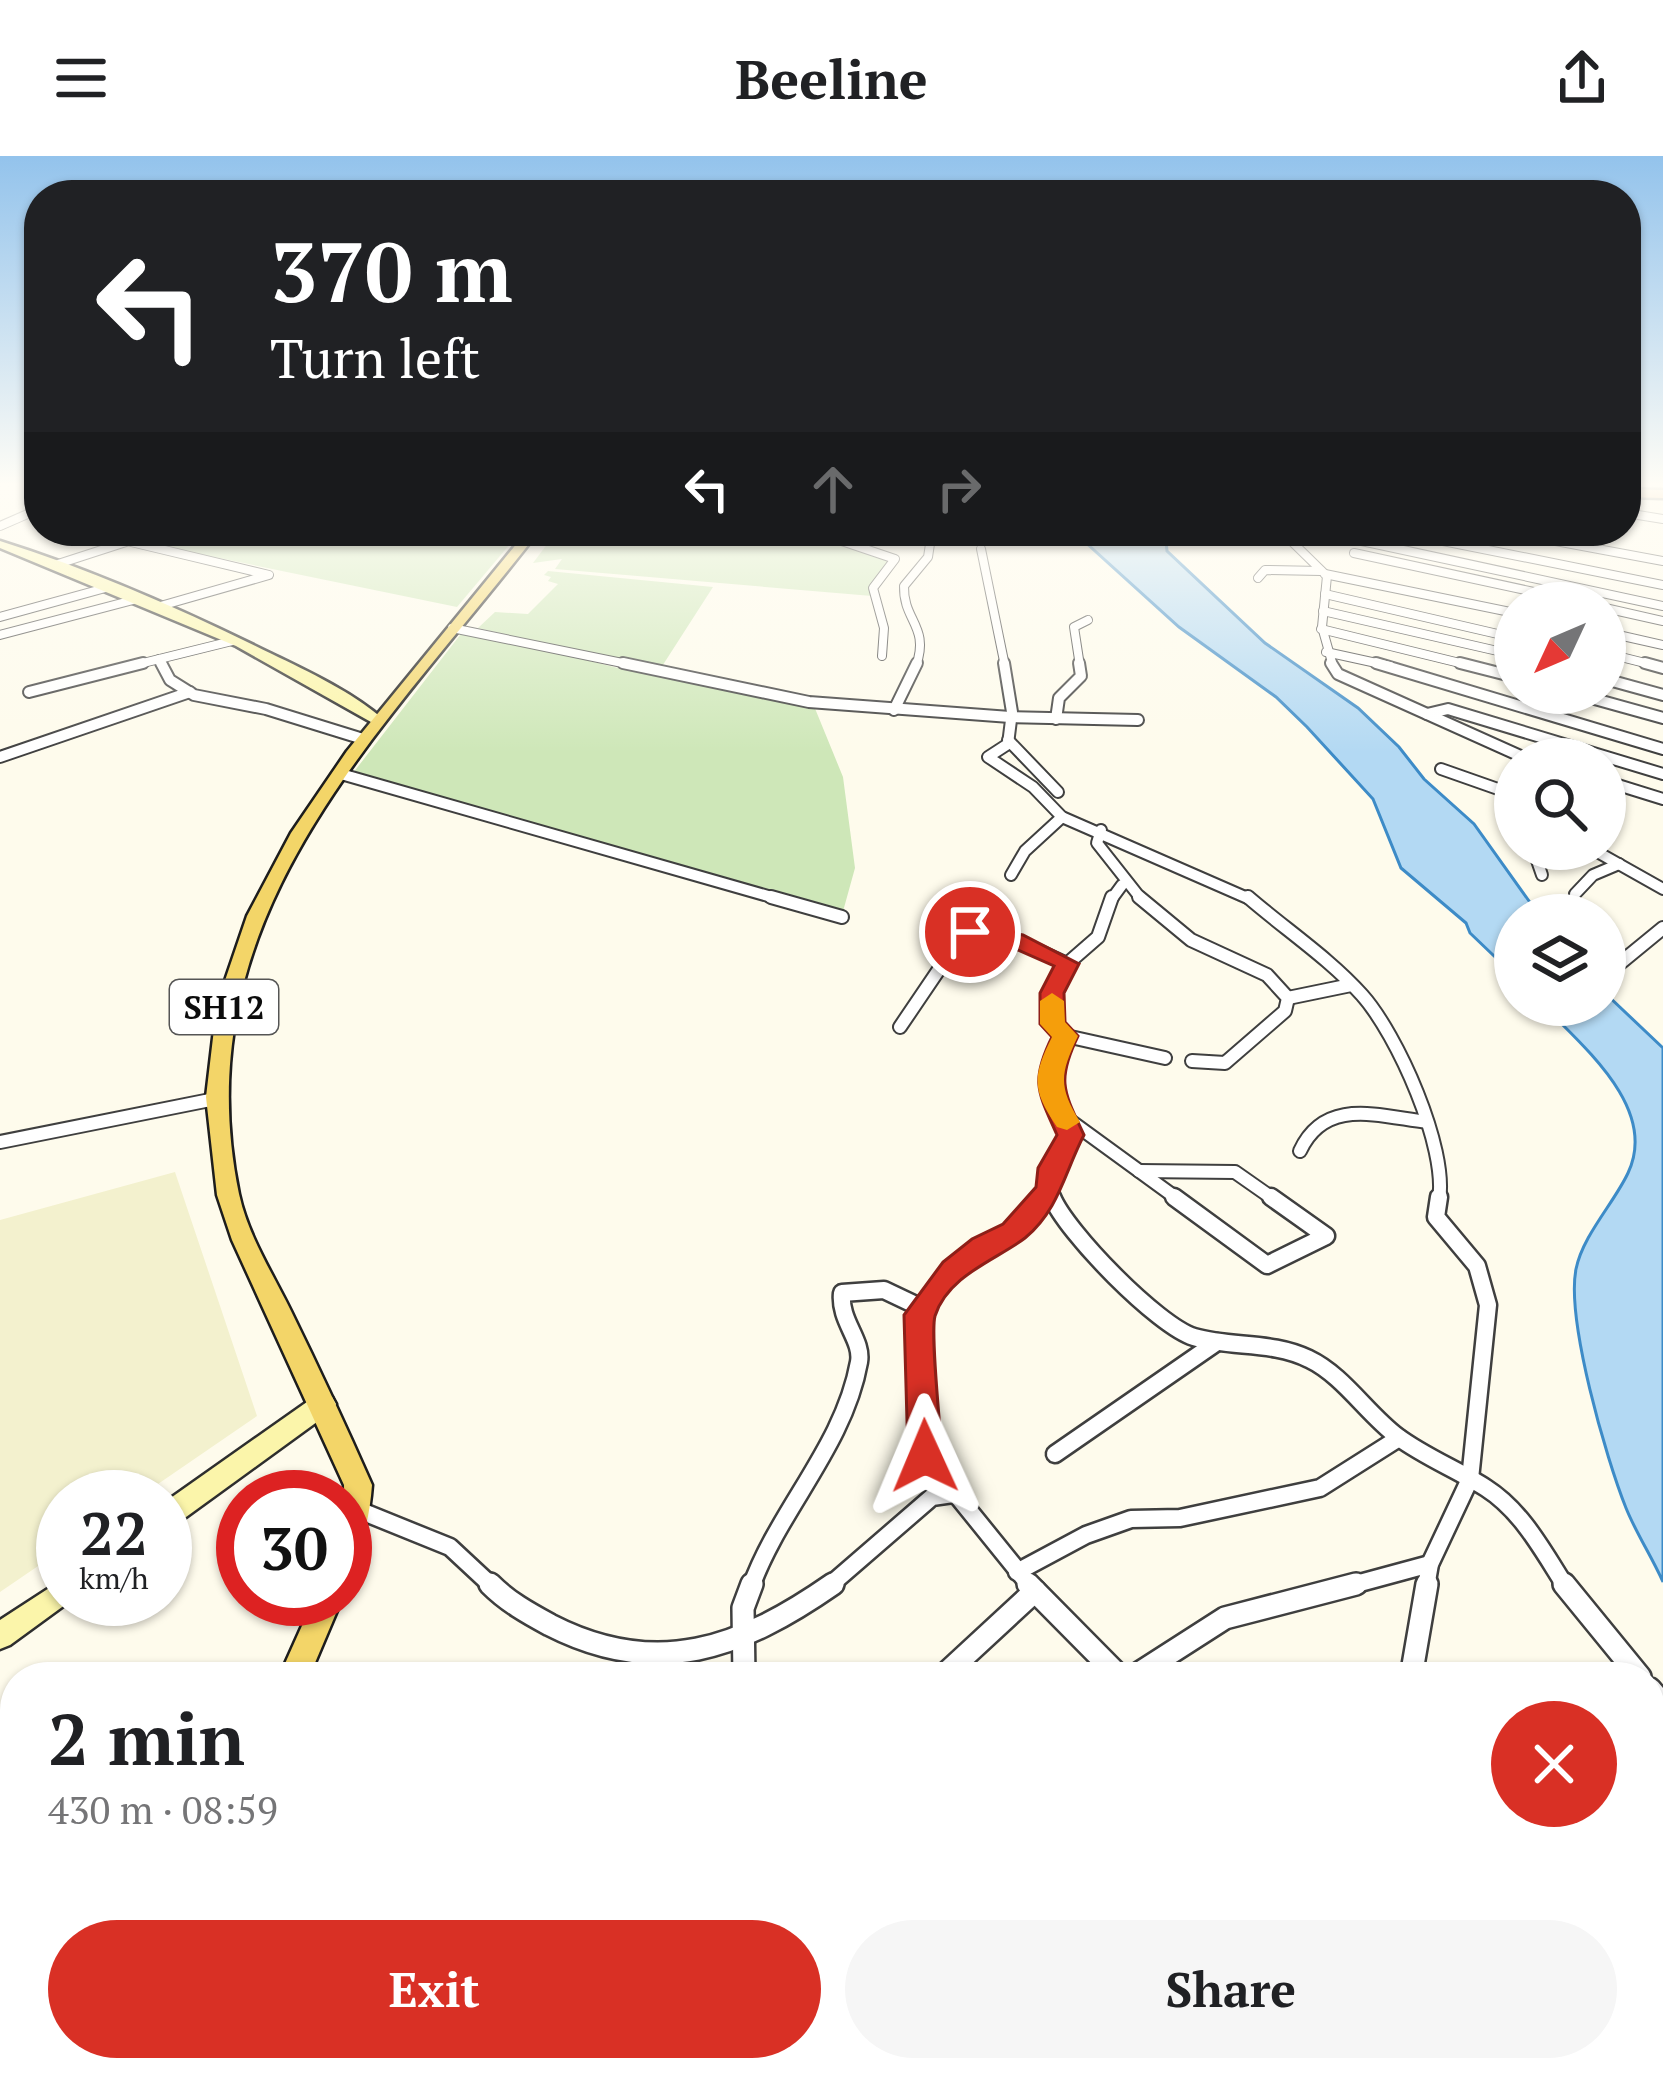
<!DOCTYPE html>
<meta charset="utf-8">
<style>
body{margin:0;font-family:"PT Serif",serif;background:#f6f6f6;color:#202124;height:100vh;display:flex;flex-direction:column;font-size:45px;white-space:nowrap}
*{box-sizing:border-box;margin:0}
p{font-size:39px;color:#757577}
.icon{flex:none;width:66px;height:66px;fill:none;stroke:currentColor;stroke-width:2;stroke-linecap:round;stroke-linejoin:round}
.map{position:relative;flex:1;overflow:hidden}
.panel{position:absolute;left:0px;top:1506px;width:1665px;height:420px;display:flex;flex-direction:column;background:#fff;border-radius:48px 48px 0 0;box-shadow:0 3px 9px #0004}
.panel>*{flex:none}
.banner{position:absolute;left:24px;top:24px;width:1617px;height:366px;border-radius:48px;box-shadow:0 3px 9px #0004;background:#202124;color:#fff;overflow:hidden}
.needle{width:78px;rotate:226deg}
.fabs{position:absolute;left:1494px;top:426px;display:grid;gap:24px}
.fabs a{display:grid;place-items:center;width:132px;height:132px;border-radius:50%;background:#fff;box-shadow:0 3px 9px #0004;font-size:60px}
.speed{position:absolute;left:36px;top:1314px;display:flex;gap:24px;font-size:60px;font-weight:700;text-align:center}
.speed>*{display:grid;place-content:center;width:156px;height:156px;border-radius:50%;background:#fff;box-shadow:0 3px 9px #0004;line-height:1}
.speed small{font-size:30px;font-weight:400}
.speed .limit{border:18px solid #d22;background:#fff;color:#111}
.pin{position:absolute;display:grid;place-items:center;width:102px;height:102px;color:#fff;margin:-51px;border:6px solid #fff;border-radius:50%;box-shadow:0 3px 12px #0007}
.me{position:absolute;width:132px;margin:-66px;rotate:359deg;stroke-linejoin:round;filter:drop-shadow(0 0 9px #0008)}
.turn{display:flex;align-items:center;gap:42px;height:252px;padding:0 48px;font-size:54px}
.turn .icon{width:156px;height:156px;stroke-width:2.5}
.turn b{display:block;font-size:84px;line-height:102px}
.lanes{display:flex;align-items:center;height:114px;padding:0 48px;background:#0003;justify-content:center;gap:60px;direction:ltr}
.lanes .off{opacity:.35}
.round{display:grid;place-items:center;flex:none;width:126px;height:126px;border-radius:63px;background:#f6f6f6}
.overview{display:flex;align-items:center;justify-content:space-between;height:204px;padding:0 48px}
h1{font-size:72px;font-weight:700;line-height:90px}
.cta{display:flex;gap:24px;margin-top:auto;padding:24px 48px}
.cta a{flex:1;height:138px;border-radius:72px;background:#d93025;color:#fff;font-size:48px;font-weight:700;line-height:138px;text-align:center}
.cta a+a{background:#f6f6f6;color:#202124}
header{display:flex;justify-content:space-between;align-items:center;height:156px;padding:0 48px;background:#fff;font-size:54px;font-weight:700}
.map>svg:first-child{display:block}
.farmland{fill:#f3f1ce}
.green{fill:#cee7b8}
.water{fill:#b3d9f3;stroke:#3d8bc7;stroke-width:3}
.lines{fill:none;stroke-linecap:round;stroke-linejoin:round}
.street-far4-casing{stroke:#3f3f3f;stroke-width:10}
.street-far3-casing{stroke:#3f3f3f;stroke-width:14}
.street-far2-casing{stroke:#3f3f3f;stroke-width:16}
.street-far1-casing{stroke:#3f3f3f;stroke-width:21}
.street-casing{stroke:#3f3f3f;stroke-width:26}
.secondary-casing{stroke:#2e2e2e;stroke-width:5}
.primary-casing{stroke:#1d1d1d;stroke-width:5}
.highway-casing{stroke:#1d1d1d;stroke-width:5}
.street-far4{stroke:#fff;stroke-width:8}
.street-far3{stroke:#fff;stroke-width:10}
.street-far2{stroke:#fff;stroke-width:12}
.street-far1{stroke:#fff;stroke-width:16}
.street{stroke:#fff;stroke-width:21}
.secondary{fill:#fbf5aa;fill-rule:evenodd}
.primary{fill:#f3d568;fill-rule:evenodd}
.highway{fill:#eea35a;fill-rule:evenodd}
.route{fill:#d93025;stroke:#8d1f18;stroke-width:3}
.slow{fill:#f59e0b}
.labels{text-anchor:middle;stroke-width:12;stroke-linejoin:round;paint-order:stroke}
.shield{fill:#fff;stroke:#555;stroke-width:3}
.shield-label{font-size:33px;font-weight:bold;fill:#0c0c0c}
</style>
<header><svg class="icon" aria-label="menu" viewBox="0 0 24 24"><path d="M4 6h16M4 12h16M4 18h16"/></svg>Beeline<svg class="icon" aria-label="share" viewBox="0 0 24 24"><path d="M12 15V3M7 8l5-5 5 5M5 13v7h14v-7"/></svg></header>
<div class="map">
<svg width="1663" height="1926" viewBox="0 0 1663 1926">
<rect width="100%" height="100%" fill="#fefbec"/>
<!-- farmland -->
<path class="farmland" d="M175 1016 257 1260 139 1341H63V1393L0 1436V1064Z"/>
<!-- green -->
<g class="green">
<path d="M184 375H521L457 451 151 388Z"/>
<path d="M557 375H807L892 402 872 440 555 413 562 403 533 407Z"/>
<path d="M548 415 713 431 659 515 478 472 495 456 528 458 558 428 548 425 551 421 544 419Z"/>
<path d="M464 474 626 514 814 550 843 621 855 712 842 759 353 617Z"/>
</g>
<!-- water -->
<g class="water">
<path d="M1073 375H1165L1167 395 1265 487 1358 552 1399 591 1424 623 1474 668 1539 759H1515V820L1470 777 1466 767 1401 712 1373 643 1307 571 1276 541 1179 471Z"/>
<path d="M1605 837 1663 892V1426C1652 1401 1636 1377 1626 1352 1606 1302 1566 1164 1576 1113 1583 1079 1614 1047 1628 1017 1659 952 1582 890 1543 849H1605Z"/>
</g>
<g class="lines">
<!-- street-far4 casing -->
<g class="street-far4-casing">
<g id="street-far4">
<path d="M1626 357 1663 363"/>
<path d="M0 370 39 353"/>
<path d="M812 375 895 403 873 432 884 472 882 500"/>
<path d="M1221 375 1286 381"/>
<path d="M1281 375 1327 420 1322 471 1333 510"/>
<path d="M1315 375 1663 450"/>
<path d="M1393 375 1663 429"/>
<path d="M1501 375 1663 405"/>
<path d="M131 386 269 419 157 451"/>
<path d="M981 393 1005 510"/>
<path d="M1354 397 1585 447"/>
<path d="M55 409 160 375"/>
<path d="M1325 418 1515 457"/>
<path d="M1258 422 1265 414 1321 415"/>
<path d="M1325 438 1515 482"/>
<path d="M1605 452 1663 465"/>
<path d="M1323 455 1515 499"/>
<path d="M0 461 109 431"/>
<path d="M452 472 637 510"/>
<path d="M1321 473 1472 510"/>
<path d="M1605 476 1663 489"/>
<path d="M0 479 137 443"/>
<path d="M1326 496 1390 510"/>
<path d="M1605 497 1657 510"/>
<path d="M159 503 163 510"/>
<path d="M131 510 232 485"/>
<path d="M916 510C930 470 903 465 904 430L928 401 932 375"/>
<path d="M1080 510 1074 471 1088 464"/>
</g>
</g>
<!-- street-far3 casing -->
<g class="street-far3-casing">
<g id="street-far3">
<path d="M161 507 170 524 194 539 266 553 363 583"/>
<path d="M623 507 809 546 1010 561 1138 564"/>
<path d="M1004 507 1012 556 1008 588 988 601 1033 631 1062 661 1252 744"/>
<path d="M1331 507 1338 518 1527 603"/>
<path d="M1376 507 1663 593"/>
<path d="M1460 507 1515 521"/>
<path d="M1645 507 1663 512"/>
<path d="M1605 523 1663 539"/>
<path d="M29 536 143 507"/>
<path d="M1573 537 1663 562"/>
<path d="M894 554 917 507"/>
<path d="M1427 558 1448 553 1663 618"/>
<path d="M1056 563 1059 542 1081 520 1079 507"/>
<path d="M1008 584 1058 636"/>
<path d="M0 601 190 536"/>
<path d="M1441 613 1515 639"/>
<path d="M341 618 782 744"/>
<path d="M1605 625 1663 643"/>
<path d="M1101 674 1097 687 1142 744"/>
<path d="M1533 693 1542 719"/>
<path d="M1592 693 1663 733"/>
<path d="M1011 719 1025 695 1062 661"/>
<path d="M1575 738 1593 719 1619 708"/>
<path d="M1111 744 1122 729"/>
</g>
</g>
<!-- street-far2 casing -->
<g class="street-far2-casing">
<g id="street-far2">
<path d="M771 741 842 761"/>
<path d="M1139 741 1191 784 1267 819 1288 842 1285 855 1225 907 1192 905"/>
<path d="M1248 741C1285 773 1330 803 1362 839 1397 878 1448 992 1439 1044"/>
<path d="M1619 808 1663 772"/>
<path d="M1288 842 1351 829"/>
<path d="M900 871 963 778 1015 784 1067 808"/>
<path d="M1066 880 1165 902"/>
<path d="M1065 961 1179 1044"/>
<path d="M0 986 215 943"/>
<path d="M1300 995C1325 941 1378 960 1427 966"/>
<path d="M1139 1015 1235 1016 1275 1044"/>
<path d="M1040 1044 1050 1033"/>
<path d="M1053 1044 1052 1012 1070 979C1050 935 1043 925 1066 880L1053 868 1055 827 1067 808 1098 781 1112 741"/>
</g>
</g>
<!-- street-far1 casing -->
<g class="street-far1-casing">
<g id="street-far1">
<path d="M1052 1041C1066 1076 1158 1170 1194 1181 1232 1192 1273 1185 1309 1203 1343 1219 1368 1259 1398 1281 1425 1301 1458 1314 1486 1332 1522 1355 1543 1395 1566 1431"/>
<path d="M1174 1041 1267 1109 1326 1080 1271 1041"/>
<path d="M1055 1298 1217 1186"/>
<path d="M356 1353 450 1391 493 1431"/>
<path d="M1017 1416 1086 1379 1131 1363 1180 1362 1320 1332 1399 1282"/>
<path d="M751 1431C779 1353 844 1290 859 1206 863 1184 839 1165 842 1137L884 1134 924 1153"/>
<path d="M828 1431 932 1341 953 1338"/>
<path d="M1031 1431 925 1300 919 1159 953 1113 983 1090 1014 1075 1043 1041"/>
<path d="M1345 1431 1430 1408"/>
<path d="M1426 1431 1430 1408 1470 1323 1488 1149 1477 1110 1436 1061 1439 1041"/>
</g>
</g>
<!-- street casing -->
<g class="street-casing">
<g id="street">
<path d="M490 1428C508 1446 528 1457 550 1469 657 1524 741 1492 833 1428"/>
<path d="M1028 1428 1120 1521"/>
<path d="M1564 1428 1640 1521"/>
<path d="M744 1521 743 1452 752 1428"/>
<path d="M942 1521 1035 1435"/>
<path d="M1133 1521 1225 1462 1356 1428"/>
<path d="M1411 1521 1427 1428"/>
<path d="M1650 1533 1663 1548"/>
<path d="M1650 1835 1663 1796"/>
<path d="M643 1911 646 1926"/>
<path d="M1038 1911 1042 1926"/>
<path d="M1627 1911 1629 1926"/>
<path d="M821 1926 843 1918 885 1926"/>
<path d="M1219 1926 1227 1911"/>
</g>
</g>
<!-- secondary casing -->
<g class="secondary-casing">
<g id="secondary">
<path d="M0 385C93 414 185 455 272 498 309 516 352 536 383 563L371 566 236 490 0 392Z"/>
<path d="M323 1239 332 1241 336 1248 332 1255 175 1369 165 1372V1346L314 1241Z"/>
<path d="M63 1423V1443H73L10 1489 0 1493V1464Z"/>
</g>
</g>
<!-- primary casing -->
<g class="primary-casing">
<g id="primary">
<path d="M527 375H539C383 577 181 757 239 1038 248 1080 273 1118 291 1155 319 1212 346 1270 372 1329 370 1355 366 1377 355 1401L345 1404 344 1329 232 1084 217 1039 206 941 217 848 247 760 291 677 347 595Z"/>
<path d="M314 1443H342L309 1521H279Z"/>
<path d="M104 1911H141L135 1926H98Z"/>
</g>
</g>
<!-- highway casing -->
<g class="highway-casing">
<path id="highway" d="M1626 333 1663 334V342L1626 341Z"/>
</g>
<!-- street-far4 -->
<use href="#street-far4" class="street-far4"/>
<!-- street-far3 -->
<use href="#street-far3" class="street-far3"/>
<!-- street-far2 -->
<use href="#street-far2" class="street-far2"/>
<!-- street-far1 -->
<use href="#street-far1" class="street-far1"/>
<!-- street -->
<use href="#street" class="street"/>
<!-- secondary -->
<use href="#secondary" class="secondary"/>
<!-- primary -->
<use href="#primary" class="primary"/>
<!-- highway -->
<use href="#highway" class="highway"/>
</g>
<!-- sky -->
<linearGradient id="sky" x2="0" y2="1"><stop stop-color="#93c3ec"/><stop offset="0.55" stop-color="#fffdf6"/><stop offset="1" stop-color="#fffdf6" stop-opacity="0"/></linearGradient>
<rect width="1663" height="597" fill="url(#sky)"/>
<!-- route -->
<path class="route" d="M970 769 1023 779 1079 808 1064 837 1065 866 1078 880C1056 925 1064 936 1084 979 1065 1015 1059 1054 1025 1082 998 1103 948 1119 935 1160 930 1178 941 1275 942 1300L937 1310 925 1313 913 1310 908 1300 904 1159 943 1106 972 1083 1003 1068 1036 1031 1038 1012 1057 979C1038 936 1030 926 1052 881L1040 868V837L1054 810 1009 790 961 781V771Z"/>
<!-- slow -->
<path class="slow" d="M1052 837 1064 845 1065 866 1078 880C1060 918 1058 930 1080 966L1067 974 1057 971C1032 934 1032 921 1052 881L1040 868V845Z"/>
<g class="labels">
<!-- shield labels -->
<rect class="shield" x="170" y="824" width="108" height="54" rx="9"/>
<g class="shield-label">
<text x="224" y="863">SH12</text>
</g>
</g>
</svg>
<div class="fabs">
<a><svg class="needle" viewBox="-14 -14 28 28"><path d="M0-13l5 13h-10z" fill="#e53935"/><path d="M0 13l5-13h-10z" fill="#757577"/></svg></a>
<a><svg class="icon" aria-label="search" viewBox="0 0 24 24"><circle cx="10" cy="10" r="6"/><path d="M15 15l6 6"/></svg></a>
<a><svg class="icon" aria-label="layers" viewBox="0 0 24 24"><path d="M12 4l9 5-9 5-9-5zM3 14l9 5 9-5"/></svg></a>
</div>
<div class="speed"><div>22<small>km/h</small></div><div class="limit">30</div></div>
<div class="pin" style="left:970px;top:776px;background:#d93025"><svg class="icon" aria-label="arrive" viewBox="0 0 24 24"><path d="M6 21V4h12l-3 4 3 4H6"/></svg></div>
<svg class="me" style="left:925px;top:1300px" viewBox="-20 -20 40 40"><path d="M0-17L14 15 0 8-14 15z" fill="#d93025" stroke="#fff" stroke-width="4"/></svg>
<div class="banner">
<div class="turn"><svg class="icon" aria-label="left" viewBox="0 0 24 24"><path d="M17 20v-9H6M10 6l-5 5 5 5"/></svg><div><b>370 m</b>Turn left</div></div>
<div class="lanes"><svg class="icon" aria-label="left" viewBox="0 0 24 24"><path d="M17 20v-9H6M10 6l-5 5 5 5"/></svg><svg class="icon off" aria-label="ahead" viewBox="0 0 24 24"><path d="M12 20V5M6 11l6-6 6 6"/></svg><svg class="icon off" aria-label="right" viewBox="0 0 24 24"><path d="M7 20v-9h11M14 6l5 5-5 5"/></svg></div>
</div>
<section class="panel">
<div class="overview"><div><h1>2 min</h1><p>430 m · 08:59</p></div><a class="round" style="background:#d93025;color:#fff"><svg class="icon" aria-label="close" viewBox="0 0 24 24"><path d="M6 6l12 12M18 6L6 18"/></svg></a></div>
<div class="cta"><a>Exit</a><a>Share</a></div>
</section>
</div>
